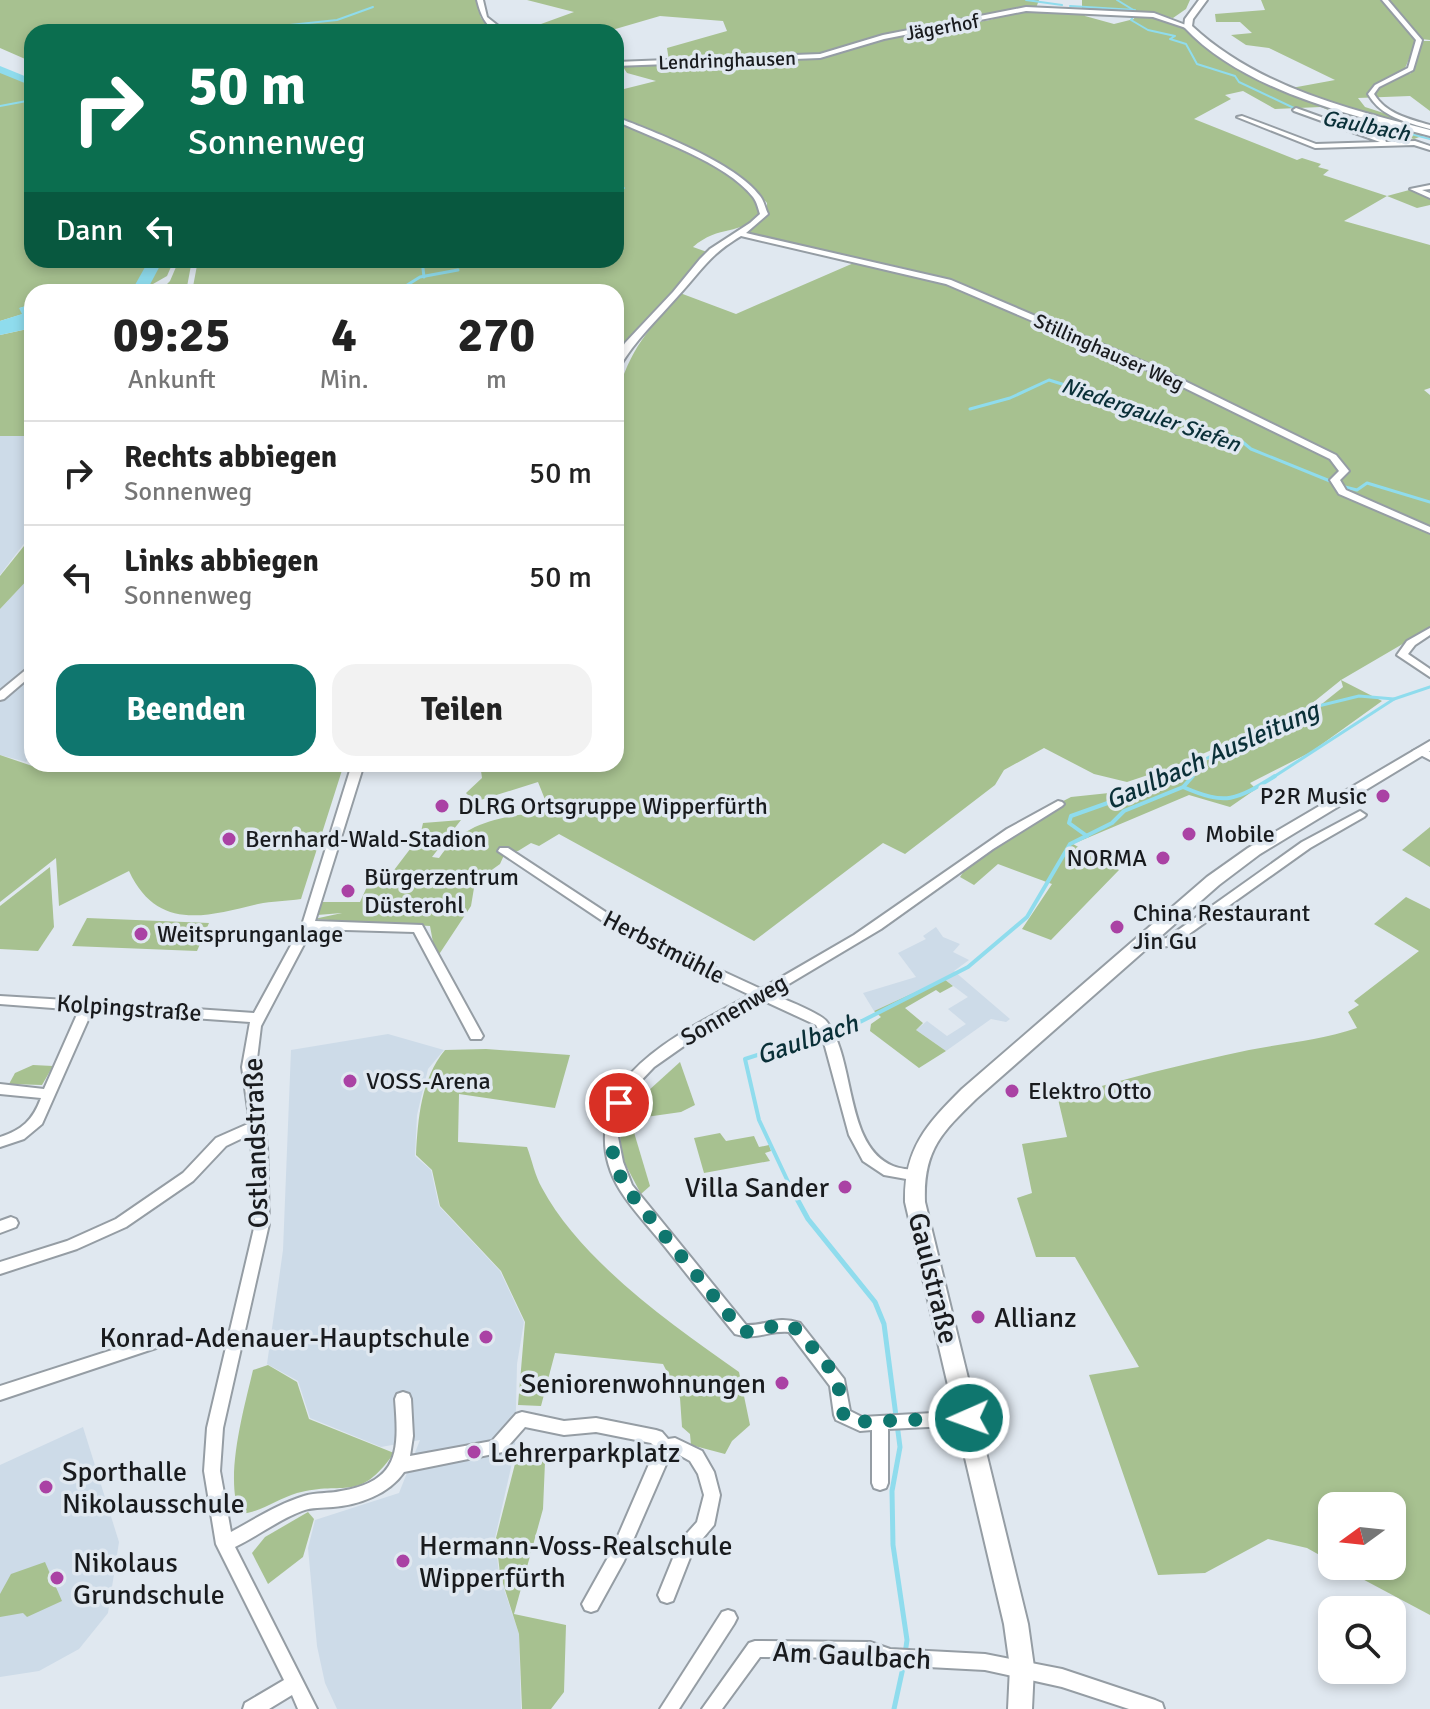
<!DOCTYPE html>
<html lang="de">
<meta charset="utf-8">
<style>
body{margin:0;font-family:Signika,sans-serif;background:#f2f2f2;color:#222;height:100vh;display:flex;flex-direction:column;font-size:30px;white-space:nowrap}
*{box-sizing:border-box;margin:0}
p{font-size:26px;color:#767676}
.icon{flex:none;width:44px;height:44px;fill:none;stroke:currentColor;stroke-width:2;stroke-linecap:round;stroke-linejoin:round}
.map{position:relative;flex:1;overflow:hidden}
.sheet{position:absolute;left:24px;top:284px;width:600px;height:488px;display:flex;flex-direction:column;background:#fff;border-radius:24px;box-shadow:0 4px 12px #0003}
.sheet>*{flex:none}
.guide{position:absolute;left:24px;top:24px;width:600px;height:244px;border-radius:24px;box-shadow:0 4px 12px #0003;background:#0b6e4f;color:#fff;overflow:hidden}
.needle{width:52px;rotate:255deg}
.buttons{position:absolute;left:1318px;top:1492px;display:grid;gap:16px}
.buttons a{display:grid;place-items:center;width:88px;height:88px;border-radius:16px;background:#fff;box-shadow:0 4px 12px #0003;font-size:40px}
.pin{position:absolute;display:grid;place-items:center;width:68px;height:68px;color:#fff;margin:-34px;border:4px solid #fff;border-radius:50%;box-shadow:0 2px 8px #0007}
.me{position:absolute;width:88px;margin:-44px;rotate:268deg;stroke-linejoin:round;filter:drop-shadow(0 0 6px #0008)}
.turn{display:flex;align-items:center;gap:28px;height:168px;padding:0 32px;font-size:36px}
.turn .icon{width:104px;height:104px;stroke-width:2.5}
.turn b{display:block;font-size:56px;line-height:68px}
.then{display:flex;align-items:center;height:76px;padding:0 32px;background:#0003;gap:16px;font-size:30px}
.eta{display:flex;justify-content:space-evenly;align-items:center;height:136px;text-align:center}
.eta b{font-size:48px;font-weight:700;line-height:56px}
.primary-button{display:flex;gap:16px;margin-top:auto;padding:16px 32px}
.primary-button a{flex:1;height:92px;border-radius:24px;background:#0f766e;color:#fff;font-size:32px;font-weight:700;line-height:92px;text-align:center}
.primary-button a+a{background:#f2f2f2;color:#222}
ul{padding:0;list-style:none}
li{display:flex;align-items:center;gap:24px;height:104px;padding:0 32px;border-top:2px solid #e0e0e0}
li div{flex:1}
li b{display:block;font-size:30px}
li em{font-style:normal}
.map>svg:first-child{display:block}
.built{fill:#cddbe8}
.green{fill:#a7c190}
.water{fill:#8fdced}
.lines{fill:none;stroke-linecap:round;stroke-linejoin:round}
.stream-far3{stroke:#8fdced;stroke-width:2}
.stream-far2{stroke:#8fdced;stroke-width:3}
.stream-far1{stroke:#8fdced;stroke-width:4}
.stream{stroke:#8fdced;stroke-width:5}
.river{fill:#8fdced;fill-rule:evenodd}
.minor-casing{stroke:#959da4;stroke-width:4}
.major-casing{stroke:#959da4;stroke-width:4}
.minor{fill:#fff;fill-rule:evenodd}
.major{fill:#fff;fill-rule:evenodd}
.route{stroke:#0f766e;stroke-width:14;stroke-dasharray:0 25.2}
.poi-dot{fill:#aa42a4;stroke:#e0e8f0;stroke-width:3}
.labels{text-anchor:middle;stroke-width:7;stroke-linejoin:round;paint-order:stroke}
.far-street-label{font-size:20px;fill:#191b1e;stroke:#e0e8f0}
.far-water-label{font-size:22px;font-style:italic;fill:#0a3038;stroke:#e0e8f0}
.poi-label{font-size:24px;fill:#191b1e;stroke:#e0e8f0;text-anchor:start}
.street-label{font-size:24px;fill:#191b1e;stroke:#e0e8f0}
.water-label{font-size:26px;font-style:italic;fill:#0a3038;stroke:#e0e8f0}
.near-street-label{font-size:28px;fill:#191b1e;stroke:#e0e8f0}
.near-poi-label{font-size:28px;fill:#191b1e;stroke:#e0e8f0;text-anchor:start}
</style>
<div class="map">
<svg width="1430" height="1709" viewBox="0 0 1430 1709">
<rect width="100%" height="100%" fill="#e0e8f0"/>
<!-- built -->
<g class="built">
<path d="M0 436H32V533L0 575Z"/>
<path d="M32 575V757L26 762 0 755V609Z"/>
<path d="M936 927 943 937 960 944 953 952 969 960 954 971 1010 1019 1006 1022 991 1019 946 1051 916 1030 927 1021 947 1036 966 1024 948 1009 968 997 944 979 874 1011 863 993 916 977 898 953 926 939 923 936Z"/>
<path d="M388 1034 444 1050 428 1069 417 1115 415 1156 431 1170 439 1206 500 1271 524 1322 517 1364 515 1450 495 1538 499 1574 519 1634 521 1709H337L325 1683 317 1646 308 1548 315 1520 399 1493 420 1440 381 1447 310 1418 298 1381 267 1364 283 1250 291 1050Z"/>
<path d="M83 1427 119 1542 108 1613 79 1649 39 1671 0 1677V1465Z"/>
</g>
<!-- green -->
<g class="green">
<path d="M0 0H477L481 18 497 32H32V62L0 48Z"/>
<path d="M527 0H1039L1036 8 892 34 820 55 669 61 667 48 727 31 723 21 660 16 612 30 615 32 530 28 574 12Z"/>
<path d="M1082 0H1190L1186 9 1173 18 1156 15 1185 29 1233 65 1286 89 1335 80 1269 48 1246 45 1231 35 1252 33 1240 22H1216L1215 14 1265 10 1261 0H1383L1417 40 1403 73 1410 74 1413 70 1421 41H1430V111L1410 96 1358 98 1365 107 1430 128V133L1414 139 1361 124 1321 107 1275 109 1243 91 1225 95 1231 99 1194 119 1297 160 1302 158 1321 164 1318 167 1329 170 1323 175 1387 196 1413 189 1430 196V205L1417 208 1387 196 1344 221 1430 245V388L1424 390 1430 395V628L1341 680 1382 701 1311 752 1250 783 1256 789 1230 807 1189 795 1073 844 1119 870 1051 940 1022 929 1052 884 998 864 974 885 960 877 969 863 1026 820 1071 797 1147 789 1318 707 1343 687 1341 680 1305 709 1175 766 1127 782 1094 774 1044 748 1004 770 995 785 905 854 883 843 754 941 559 834 539 846 531 843 518 851 505 853 500 864 475 882 471 906 436 959 430 926 314 919 342 913 317 915 322 902H360L370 880 388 878 420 836 423 823 461 820 432 857 439 858C464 820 507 815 550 812L538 782 474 802 466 793 482 778 480 764H616V398C631 346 647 333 680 293L736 314 856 262 906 272 905 268 752 234 749 231 767 213V203L751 185 616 117V91L656 81 627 73 623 67 616 66 822 57 890 37 990 20 1019 11H1083L1085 16 1114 24 1134 19 1135 14 1154 15 1082 10Z"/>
<path d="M1387 0H1430V40L1421 39Z"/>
<path d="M0 71 32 85V260H174L167 276 139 292H32V304L20 308 23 314 0 321Z"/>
<path d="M616 120 724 171 755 195 760 214C741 236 719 224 693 247L707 252 680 285 627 339 616 361V292H192L198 260H616Z"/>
<path d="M179 260H192L186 292H159L170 281Z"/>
<path d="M32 328V436H0V335Z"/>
<path d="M32 536V575L0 609V576Z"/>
<path d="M0 755 44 770 37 764H344L301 899C287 901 272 901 258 904 205 917 157 931 129 871L59 906 56 858 0 902Z"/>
<path d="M1430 827V867L1402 850Z"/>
<path d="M50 867 54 927 38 951 0 949V906Z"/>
<path d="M1406 897 1430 909V1615L1338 1566H1392V1506H1332V1562L1307 1548 1268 1539 1205 1573 1158 1575 1089 1375 1139 1367 1075 1257H1036L1017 1198 1032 1193 1022 1144 1067 1137 1058 1099C1121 1079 1184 1064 1249 1050 1285 1043 1322 1040 1357 1028L1348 1012 1359 1005 1354 1001 1419 951 1374 924Z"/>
<path d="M87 918 209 923 197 951 72 946Z"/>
<path d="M944 979 953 986 940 993 936 990 905 1008 923 1023 916 1030 946 1051 919 1068 870 1031 871 1024 881 1017 874 1011Z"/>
<path d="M486 1049 570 1055 555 1108 459 1094 458 1142 527 1147C532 1160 535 1176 542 1188 581 1261 672 1325 739 1372L750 1425 732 1441 725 1454 691 1445 690 1434 682 1427 680 1398 663 1364 555 1353 541 1406 518 1405 525 1322 501 1271 440 1206 432 1170 416 1155C418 1118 421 1079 445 1050Z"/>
<path d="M680 1062 695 1105 681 1112 639 1118 637 1110 648 1091Z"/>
<path d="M33 1065 53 1066 42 1085 9 1084 15 1073Z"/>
<path d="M620 1129H633L650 1186 641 1194 621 1156Z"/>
<path d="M720 1133 726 1141 754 1136 759 1147 769 1145 771 1151 765 1153 770 1161 704 1173 694 1138Z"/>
<path d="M268 1365 297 1382 309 1419 394 1453C358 1504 346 1480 297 1493 277 1499 262 1512 240 1514 224 1478 244 1409 253 1370Z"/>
<path d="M517 1456 545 1462 543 1509 514 1614 566 1625 564 1692 551 1709H522L519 1634 500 1574 496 1538Z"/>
<path d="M308 1512 314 1519 303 1557 268 1584 252 1553 265 1537Z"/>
<path d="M45 1562 62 1601 27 1617 23 1613 0 1617V1594L11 1574Z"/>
</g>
<!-- water -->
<path class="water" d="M32 304V328L0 335V321L22 314 19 308Z"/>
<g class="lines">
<!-- stream-far3 -->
<g class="stream-far3">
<path d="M1026 0 1062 5"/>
<path d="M1117 0 1135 11"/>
<path d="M1070 6 1135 10"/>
<path d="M1134 15 1131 20 1148 30 1175 36 1170 39 1186 44 1197 64 1235 76 1239 82 1296 109"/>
<path d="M222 32 337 20 373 7"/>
<path d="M25 55 32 53"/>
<path d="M0 106 32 100"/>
<path d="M1338 124H1373L1430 139"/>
<path d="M616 191 624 188"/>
</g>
<!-- stream-far2 -->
<g class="stream-far2">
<path d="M422 260 424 277"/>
<path d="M396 292 420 277 458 270"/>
<path d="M970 409 1010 398 1049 380 1239 439 1251 449 1330 481"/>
<path d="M1345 487 1357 490 1367 483 1430 502"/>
<path d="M1169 778 1298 711 1359 696 1394 699 1430 687"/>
<path d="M1191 778 1194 765"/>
<path d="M1272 778 1394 699"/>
</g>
<!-- stream-far1 -->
<g class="stream-far1">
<path d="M1184 786 1193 776"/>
<path d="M1087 836 1069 823 1071 816 1147 789 1173 776"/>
<path d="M791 1188 759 1120 745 1059 862 1021 968 967 1027 917 1070 844 1112 823 1124 811 1183 787C1227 806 1236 800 1275 776"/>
</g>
<!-- stream -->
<g class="stream">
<path d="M790 1186 808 1219 875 1302 884 1324 900 1447 892 1491 893 1545 907 1640 905 1654"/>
<path d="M894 1709 904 1663"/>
</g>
<!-- river -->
<g class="river">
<path d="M0 66 32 79V86L0 73Z"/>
<path d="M149 260H163L146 292H131Z"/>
</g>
<!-- minor casing -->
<g class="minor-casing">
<g id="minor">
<path d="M477 0H483L487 17 506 32C487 32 481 16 477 0Z"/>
<path d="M1382 0H1388L1422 40 1413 70 1379 87 1374 94C1386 114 1409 119 1430 125V129C1406 122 1381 117 1368 94L1375 85 1408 68 1416 40Z"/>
<path d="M1026 7 1154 13 1191 27 1186 28 1153 17 1026 11 884 39 820 58 616 66V62L820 54 883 35Z"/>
<path d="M1296 108 1385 140 1386 142 1415 141 1430 146V150L1414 145 1315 148 1237 117 1242 116 1316 144 1380 142 1294 111 1293 110Z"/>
<path d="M616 117C655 132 736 163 760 196 764 201 765 208 768 214L746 233 951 280 1158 368 1336 455 1349 471 1340 480 1346 490 1430 527V533L1339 494 1330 480 1339 471 1330 459 1152 372 946 284 741 236C709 255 702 270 678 296 657 320 635 340 619 368H616V358L625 343 673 292 700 259 710 249 750 223 760 214C758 208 757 202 753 197 725 162 657 140 616 121Z"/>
<path d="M1430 185V189L1422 190 1430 193V198L1410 189Z"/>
<path d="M1430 628V635L1415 645 1408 654 1430 669V677L1397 655 1407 641Z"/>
<path d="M32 667V675L4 699 0 700V691L28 668Z"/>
<path d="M1419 748 1430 752V760L1413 751Z"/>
<path d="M352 764H364L315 921 422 925 483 1036 481 1039H471L414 932 312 929 261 1026 256 1067 267 1146 269 1224 223 1428 220 1471 231 1532C255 1519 278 1504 304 1496 316 1492 328 1494 341 1491 400 1481 399 1450 395 1399L397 1394 403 1392 409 1394 411 1399 413 1436 410 1456 492 1441 516 1414 522 1412 564 1421 596 1418 656 1430 662 1432 668 1439 675 1438 702 1451 714 1472 720 1495 714 1525 693 1550 673 1601 667 1603 661 1601 658 1595 680 1541 697 1522 704 1495 698 1474 690 1461 674 1452 671 1453 624 1561 597 1610 591 1612 585 1610 582 1604 611 1552 656 1448 651 1443 596 1432 564 1435 525 1427 503 1452 404 1472C389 1494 359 1505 333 1507 322 1508 312 1507 302 1511 278 1520 258 1536 235 1547L317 1709H298L292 1695 269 1709H243L245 1703 284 1680 216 1544 204 1471 207 1428 255 1224 251 1134 226 1146 193 1181 126 1227 77 1249 0 1274V1262L67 1241 116 1219 183 1173 216 1138 250 1123 242 1067 250 1022 92 1011 42 1124 24 1139 0 1147V1137C22 1130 33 1120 41 1098L0 1094V1084L44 1089 79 1010 0 1004V996L83 1001 88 1000 93 1002 254 1013 302 925Z"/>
<path d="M1058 801 1062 802 1064 804 1062 806 993 849 881 929 772 994C783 999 821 1013 827 1022 856 1060 844 1146 893 1166 900 1169 909 1169 917 1171L919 1175 917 1179 912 1180 884 1175 863 1161 849 1135 823 1039 816 1025 762 1000 691 1041 654 1067 633 1089 627 1099 622 1111 618 1137 623 1162 632 1185 746 1325C768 1326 775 1315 800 1323L844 1379 850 1411 862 1417 969 1411 975 1413 977 1418 975 1423 969 1425 888 1429V1483L886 1488 880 1490 874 1488 872 1483V1430L860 1431 836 1420 834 1415 830 1386 789 1332C768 1330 757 1341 735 1334 712 1306 689 1277 666 1248 651 1229 633 1211 620 1190 596 1151 601 1105 632 1072 664 1038 711 1017 750 995L625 936 498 851 500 848H508L633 930 761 989 854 935 1007 829Z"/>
<path d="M1360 811 1366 815 1364 817 1310 848 1175 944C1163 947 1152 951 1142 940L1148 936 1157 940 1167 938 1302 842Z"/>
<path d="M11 1217 16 1219 18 1223 16 1227 0 1233V1221Z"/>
<path d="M165 1333 171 1335 173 1339 171 1343 0 1400V1386Z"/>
<path d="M728 1610 734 1612 737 1618 734 1624 679 1709H660L722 1612Z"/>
<path d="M755 1641 870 1642 890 1649 985 1654 1062 1669 1155 1700 1162 1703 1164 1709H1129L1062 1687 985 1670 890 1665 870 1658 760 1657 722 1709H702L749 1643Z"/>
</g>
</g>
<!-- major casing -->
<g class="major-casing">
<g id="major">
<path d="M1199 0H1207L1193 19 1192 26C1256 86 1347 109 1430 130V136C1350 115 1242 90 1184 27L1185 19Z"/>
<path d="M1430 741V751L1260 854 1219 885 976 1099C941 1133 923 1151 925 1202L1028 1624 1034 1667 1032 1709H1008L1010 1667 1004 1624 905 1202C904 1149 926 1125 962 1089L1207 877 1248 848Z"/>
</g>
</g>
<!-- minor -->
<use href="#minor" class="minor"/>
<!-- major -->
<use href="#major" class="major"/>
</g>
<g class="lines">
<!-- route -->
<path class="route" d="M619 1103C607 1135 610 1157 626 1188L741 1330C759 1338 775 1318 794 1327 808 1344 829 1362 837 1382 843 1398 835 1410 851 1422L969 1418"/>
</g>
<!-- markers -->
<g class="poi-dot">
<circle cx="1383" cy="796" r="8"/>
<circle cx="442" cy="806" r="8"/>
<circle cx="1189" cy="834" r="8"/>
<circle cx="229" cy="839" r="8"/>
<circle cx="1163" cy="858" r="8"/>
<circle cx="348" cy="891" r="8"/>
<circle cx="1117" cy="927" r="8"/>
<circle cx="141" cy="934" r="8"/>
<circle cx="350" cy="1081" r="8"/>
<circle cx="1012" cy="1091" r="8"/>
<circle cx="845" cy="1187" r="8"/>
<circle cx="978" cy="1317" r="8"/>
<circle cx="486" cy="1337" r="8"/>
<circle cx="782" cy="1383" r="8"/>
<circle cx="474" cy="1452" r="8"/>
<circle cx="46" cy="1487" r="8"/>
<circle cx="403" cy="1561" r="8"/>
<circle cx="57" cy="1578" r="8"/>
</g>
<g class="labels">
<!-- far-street labels -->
<g class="far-street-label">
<text transform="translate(942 27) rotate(-10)" y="7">Jägerhof</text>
<text transform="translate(727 60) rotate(-2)" y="7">Lendringhausen</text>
<text transform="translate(1109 352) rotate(24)" y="7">Stillinghauser Weg</text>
</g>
<!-- far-water labels -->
<g class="far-water-label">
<text transform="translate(1366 125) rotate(11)" y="8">Gaulbach</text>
<text transform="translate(1151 414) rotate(19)" y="8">Niedergauler Siefen</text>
</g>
<!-- poi labels -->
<g class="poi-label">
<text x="1367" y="804" text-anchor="end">P2R Music</text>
<text x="458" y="814">DLRG Ortsgruppe Wipperfürth</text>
<text x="1205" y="842">Mobile</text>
<text x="245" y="847">Bernhard-Wald-Stadion</text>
<text x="1147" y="866" text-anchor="end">NORMA</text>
<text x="364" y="885">Bürgerzentrum<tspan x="364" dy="28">Düsterohl</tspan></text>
<text x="1133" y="921">China Restaurant<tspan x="1133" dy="28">Jin Gu</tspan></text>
<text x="157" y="942">Weitsprunganlage</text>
<text x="366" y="1089">VOSS-Arena</text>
<text x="1028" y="1099">Elektro Otto</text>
</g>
<!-- street labels -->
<g class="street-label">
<text transform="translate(664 947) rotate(27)" y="8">Herbstmühle</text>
<text transform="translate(129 1008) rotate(4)" y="8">Kolpingstraße</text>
<text transform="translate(734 1010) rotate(-30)" y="8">Sonnenweg</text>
</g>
<!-- water labels -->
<g class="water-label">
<text transform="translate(1212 755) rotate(-24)" y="9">Gaulbach Ausleitung</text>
<text transform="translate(807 1039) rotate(-19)" y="9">Gaulbach</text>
</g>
<!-- near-street labels -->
<g class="near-street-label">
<text transform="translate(255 1143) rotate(-92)" y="10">Ostlandstraße</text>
<text transform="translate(934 1278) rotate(76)" y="10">Gaulstraße</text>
<text transform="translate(852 1655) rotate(3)" y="10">Am Gaulbach</text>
</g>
<!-- near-poi labels -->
<g class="near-poi-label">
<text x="829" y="1197" text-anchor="end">Villa Sander</text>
<text x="994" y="1327">Allianz</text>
<text x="470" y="1347" text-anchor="end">Konrad-Adenauer-Hauptschule</text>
<text x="766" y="1393" text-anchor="end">Seniorenwohnungen</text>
<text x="490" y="1462">Lehrerparkplatz</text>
<text x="62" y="1481">Sporthalle<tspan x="62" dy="32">Nikolausschule</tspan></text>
<text x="419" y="1555">Hermann-Voss-Realschule<tspan x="419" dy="32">Wipperfürth</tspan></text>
<text x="73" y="1572">Nikolaus<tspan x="73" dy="32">Grundschule</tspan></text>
</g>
</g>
</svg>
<div class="buttons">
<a><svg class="needle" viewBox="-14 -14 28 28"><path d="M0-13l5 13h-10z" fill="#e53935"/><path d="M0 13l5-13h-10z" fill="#767676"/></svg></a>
<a><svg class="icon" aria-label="search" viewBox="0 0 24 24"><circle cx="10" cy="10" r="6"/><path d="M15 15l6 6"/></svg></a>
</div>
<div class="pin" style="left:619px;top:1103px;background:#d93025"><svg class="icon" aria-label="arrive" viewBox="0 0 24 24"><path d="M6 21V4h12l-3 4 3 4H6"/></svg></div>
<svg class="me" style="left:969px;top:1418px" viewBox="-20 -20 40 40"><circle r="17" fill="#0f766e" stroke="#fff" stroke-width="3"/><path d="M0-11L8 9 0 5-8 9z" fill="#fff"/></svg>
<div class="guide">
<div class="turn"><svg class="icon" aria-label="right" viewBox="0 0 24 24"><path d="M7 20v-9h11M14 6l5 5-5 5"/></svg><div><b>50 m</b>Sonnenweg</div></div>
<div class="then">Dann<svg class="icon" aria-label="left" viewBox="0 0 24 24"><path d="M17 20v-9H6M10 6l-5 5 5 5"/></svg></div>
</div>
<section class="sheet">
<div class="eta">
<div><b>09:25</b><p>Ankunft</p></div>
<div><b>4</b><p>Min.</p></div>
<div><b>270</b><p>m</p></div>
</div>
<ul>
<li><svg class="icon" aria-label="right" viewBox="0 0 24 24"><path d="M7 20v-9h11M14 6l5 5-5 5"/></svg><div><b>Rechts abbiegen</b><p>Sonnenweg</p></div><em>50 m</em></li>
<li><svg class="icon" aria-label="left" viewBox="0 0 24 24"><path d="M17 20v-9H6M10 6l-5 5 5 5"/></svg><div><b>Links abbiegen</b><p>Sonnenweg</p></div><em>50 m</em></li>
</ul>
<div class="primary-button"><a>Beenden</a><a>Teilen</a></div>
</section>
</div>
